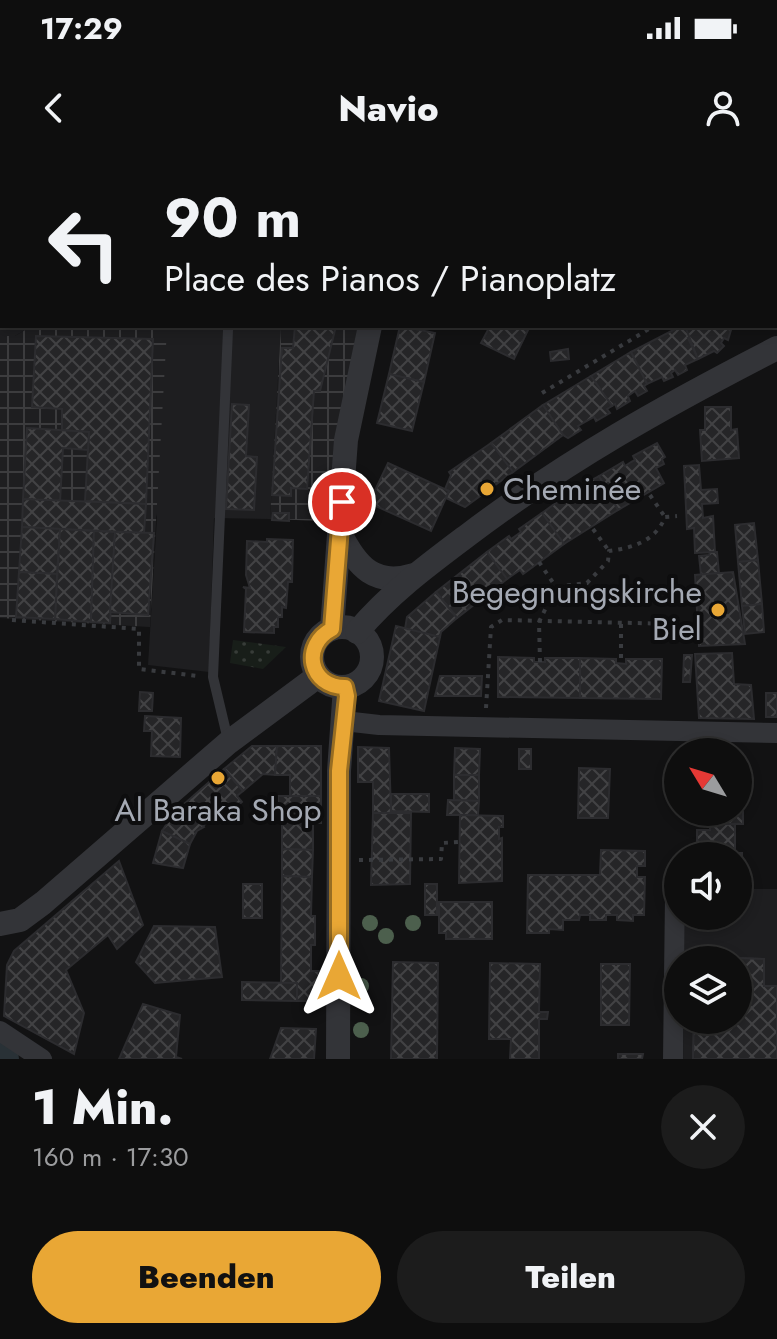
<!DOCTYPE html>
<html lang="de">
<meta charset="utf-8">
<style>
body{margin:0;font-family:Jost,sans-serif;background:#1c1c1c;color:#f1f3f6;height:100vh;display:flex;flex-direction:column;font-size:30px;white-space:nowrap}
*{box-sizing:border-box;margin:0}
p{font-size:26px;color:#9b9c9e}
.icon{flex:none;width:44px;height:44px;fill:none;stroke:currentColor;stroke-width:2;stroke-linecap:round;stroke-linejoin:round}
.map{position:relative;height:899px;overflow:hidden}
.drawer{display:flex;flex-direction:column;background:#0e0e0e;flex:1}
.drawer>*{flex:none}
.banner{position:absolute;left:0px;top:0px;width:778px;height:168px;box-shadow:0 4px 12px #0003,0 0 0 2px #2e2e2e;background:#0e0e0e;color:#f1f3f6;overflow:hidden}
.needle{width:52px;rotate:308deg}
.controls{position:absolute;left:664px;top:578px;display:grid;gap:16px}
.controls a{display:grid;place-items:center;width:88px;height:88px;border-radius:50%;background:#0e0e0e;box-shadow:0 4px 12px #0003,0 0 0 2px #2e2e2e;font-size:40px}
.pin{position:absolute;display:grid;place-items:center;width:68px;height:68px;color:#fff;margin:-34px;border:4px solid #fff;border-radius:50%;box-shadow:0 2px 8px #0007}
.me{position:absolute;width:88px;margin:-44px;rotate:0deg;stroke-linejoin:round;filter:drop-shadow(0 0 6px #0008)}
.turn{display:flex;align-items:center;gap:28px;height:168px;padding:0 32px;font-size:36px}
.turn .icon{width:104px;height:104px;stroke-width:2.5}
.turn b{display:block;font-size:56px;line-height:68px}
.round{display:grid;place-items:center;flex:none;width:84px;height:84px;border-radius:42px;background:#1c1c1c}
.overview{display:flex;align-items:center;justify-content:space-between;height:136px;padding:0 32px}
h1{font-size:48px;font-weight:800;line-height:60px}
.button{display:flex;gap:16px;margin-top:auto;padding:16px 32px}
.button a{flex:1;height:92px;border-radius:48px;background:#e9a735;color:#111;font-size:32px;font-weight:800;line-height:92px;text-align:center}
.button a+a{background:#1c1c1c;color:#f1f3f6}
.status{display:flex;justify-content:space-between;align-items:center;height:56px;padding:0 40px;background:#0e0e0e;direction:ltr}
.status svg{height:22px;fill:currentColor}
header{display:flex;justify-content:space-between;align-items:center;height:104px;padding:0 32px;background:#0e0e0e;font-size:36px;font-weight:800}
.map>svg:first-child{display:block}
.built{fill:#1e1e20}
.industrial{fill:url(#industrial-grid)}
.park{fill:url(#park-dots)}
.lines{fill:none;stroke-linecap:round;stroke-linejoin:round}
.river{stroke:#293136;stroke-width:36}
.building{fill:url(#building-cross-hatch);stroke:#2c2c2f;stroke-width:2}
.path{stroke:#393b3f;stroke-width:4;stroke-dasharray:4 6;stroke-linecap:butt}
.service{stroke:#333438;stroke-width:10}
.minor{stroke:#333438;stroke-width:20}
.tertiary{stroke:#333438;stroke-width:24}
.tree{fill:#4c5f4d}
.route-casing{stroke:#976d22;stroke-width:20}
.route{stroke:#e9a735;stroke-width:14}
.poi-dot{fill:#e9a735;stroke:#0d0d0e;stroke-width:3}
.labels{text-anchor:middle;stroke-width:8;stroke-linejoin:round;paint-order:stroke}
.poi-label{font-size:32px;fill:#a4a9b3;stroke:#0d0d0e;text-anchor:start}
</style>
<div class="status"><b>17:29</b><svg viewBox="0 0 49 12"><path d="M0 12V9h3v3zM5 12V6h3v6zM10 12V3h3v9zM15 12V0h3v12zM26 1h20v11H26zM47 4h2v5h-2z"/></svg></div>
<header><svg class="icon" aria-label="back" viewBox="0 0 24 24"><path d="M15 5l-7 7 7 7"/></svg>Navio<svg class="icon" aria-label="person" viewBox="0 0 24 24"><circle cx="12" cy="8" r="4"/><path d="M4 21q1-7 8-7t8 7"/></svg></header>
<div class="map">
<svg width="777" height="899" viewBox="0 0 777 899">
<defs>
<pattern id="industrial-grid" width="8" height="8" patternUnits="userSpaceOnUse" patternTransform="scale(2)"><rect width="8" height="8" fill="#1e1e20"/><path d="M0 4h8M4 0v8" fill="none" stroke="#3c3c3e"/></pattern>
<pattern id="park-dots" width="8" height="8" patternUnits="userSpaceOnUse" patternTransform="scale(2)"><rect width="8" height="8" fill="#181e19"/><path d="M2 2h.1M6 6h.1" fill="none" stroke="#373c38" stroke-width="1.8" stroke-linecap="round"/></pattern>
<pattern id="building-cross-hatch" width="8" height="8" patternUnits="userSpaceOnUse" patternTransform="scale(2)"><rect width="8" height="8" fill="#252527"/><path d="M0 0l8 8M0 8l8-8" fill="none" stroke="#424244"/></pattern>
</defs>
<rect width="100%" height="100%" fill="#121213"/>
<!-- built -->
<g class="built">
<path d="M0 0H292L2 2V166H32L15 176H0Z"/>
<path d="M99 166H281L270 359 214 358 209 512 148 505 157 357Z"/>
<path d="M738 729H777V899H683L684 860H738V800H684L685 756H738Z"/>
</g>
<!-- industrial -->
<g class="industrial">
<path d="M32 166 167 169 150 467 0 458V176H15Z"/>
<path d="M281 166H365L357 188 323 361 270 359Z"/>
</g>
<!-- park -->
<path class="park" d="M233 480 286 487 263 509 230 503Z"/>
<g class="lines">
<!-- river -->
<path class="river" d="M0 898 1 899"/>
</g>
<!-- building -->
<g class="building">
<path d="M59 0H111L59 2Z"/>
<path d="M561 0H620L619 2Z"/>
<path d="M295 166H336L320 231H314L307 329 291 328V336L272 335 282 188H293Z"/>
<path d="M400 166 435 173 424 222 389 214Z"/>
<path d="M490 166H530L514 199 481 183Z"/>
<path d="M681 166H685L691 177 688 178 698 199 685 205 687 210 678 215 675 210 671 213 673 217 664 221 662 217 647 224 631 192Z"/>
<path d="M685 166H727V169L731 170 728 180 724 178 721 183 724 186 717 193 714 191 698 199Z"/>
<path d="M36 176 153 179 146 344 85 341 89 272 62 270V249L32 247Z"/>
<path d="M568 189 569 199 551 201 550 192Z"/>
<path d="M631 192 647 224 644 226 647 231 638 236 635 231 628 236 630 241 617 249 615 244 612 246 591 216Z"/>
<path d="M389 214 424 222 412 271 377 263Z"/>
<path d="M591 216 612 246 607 249 610 253 596 261 594 257 578 266 581 270 568 278 563 275 543 245Z"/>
<path d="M232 244 249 245 246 296 257 297 254 350 226 349Z"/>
<path d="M543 245 563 275 513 312 491 283Z"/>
<path d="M705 247H731V270L737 269 739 298 702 301 700 270H705Z"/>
<path d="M27 268 89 272 88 290 63 288 60 342 23 339Z"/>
<path d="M491 283 513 312 465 347 446 338 449 331 445 329 451 315 449 312Z"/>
<path d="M657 283 665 297 662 299 664 304 656 308 664 323 618 350 599 316 623 302 625 306 631 302 635 300 633 296Z"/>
<path d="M388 303 449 331 431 371 369 343Z"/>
<path d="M699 305 701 330 717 329 718 343 702 344 703 358 713 356 715 392 695 393 694 368 687 369 684 306Z"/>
<path d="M599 316 618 350 564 384 542 353 564 337 566 340 577 332 575 329Z"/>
<path d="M23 339 146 344 144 373 22 367Z"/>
<path d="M273 353H289V361L272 360Z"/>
<path d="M542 353 564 384 523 414 520 410 507 419 487 392 509 376 511 379 521 372 519 369Z"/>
<path d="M754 363 758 400 738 402 735 365Z"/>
<path d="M22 367 60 369 57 414 19 412Z"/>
<path d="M60 369 94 371 91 462 55 459Z"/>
<path d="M94 371 115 372 110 463 91 462Z"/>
<path d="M115 372 154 373 148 455 110 452Z"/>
<path d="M267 379 293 380 292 422H288L286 448 282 447V457H278V467H274V473L244 472 246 429 243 427 250 428 246 415 247 381 267 382Z"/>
<path d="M487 392 507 419 457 458 436 432Z"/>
<path d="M710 392H717L719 413 701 415 699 396 709 395Z"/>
<path d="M758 400 762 444 742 446 738 402Z"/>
<path d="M19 412 57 414 55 459 16 457Z"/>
<path d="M733 412 745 484 699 486 695 415Z"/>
<path d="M436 432 457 458 441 472 440 477 405 469 407 457Z"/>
<path d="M762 444 764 472 745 474 742 446Z"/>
<path d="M396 466 440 477 424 551 379 541Z"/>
<path d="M732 493 734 524 751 525 754 559 699 558 695 494Z"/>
<path d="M684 495H692L690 522H683Z"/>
<path d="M498 497 534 498V502H545V498H580V538L498 537Z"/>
<path d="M580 498 616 499V503L626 504V499H662L661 539 580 538Z"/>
<path d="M440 516H482L481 536H435Z"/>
<path d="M140 532 153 533 152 551H139Z"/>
<rect x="766" y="533" width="11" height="24"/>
<path d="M145 556 181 558 180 597 151 596 152 571H144Z"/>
<path d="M252 586H277L275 615 263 614 243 631 224 609Z"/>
<path d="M277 586H321V636H290V615H275Z"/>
<path d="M358 587 389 588 391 653H373V622H358Z"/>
<path d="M455 588 480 589 479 615H454Z"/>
<rect x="519" y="589" width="12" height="20"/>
<path d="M579 608 610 609 608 658H578Z"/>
<path d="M224 609 243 631 237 636 242 642 227 655 223 649 203 666 184 644Z"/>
<path d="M454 615H479V641L454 640Z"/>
<path d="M391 634H429V652L391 651Z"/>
<path d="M278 636H321V663L290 662V647H278Z"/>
<path d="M448 640 479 641 478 655H447Z"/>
<path d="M184 644 204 667 197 671 190 684 162 671 172 656Z"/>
<rect x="705" y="652" width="38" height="12"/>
<path d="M373 653H411L410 724 371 725Z"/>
<path d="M460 655 503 656V667H499V679L502 678V721L459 723Z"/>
<path d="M282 663H313V690L282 689Z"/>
<path d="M710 664H735V693H742V717H738V696H697V670H710Z"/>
<path d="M162 671 190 684 183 708 153 703Z"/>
<path d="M282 689 313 690 312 717 282 716Z"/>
<path d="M601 690 645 691V706H637V717H645L644 755H633V761L617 760V755H606V760H590V755H580L579 760H563V770L549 769V773H527L528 715H600Z"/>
<path d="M119 701 143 765 117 789 108 775 66 810 84 853 74 894 4 856 7 805 14 791Z"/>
<path d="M282 716 312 717 311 756H315V785H311V811H319V841H297V823H281Z"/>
<rect x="243" y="724" width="19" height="34"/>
<rect x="425" y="724" width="12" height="31"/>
<path d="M439 742H492V779H446V773H439Z"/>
<path d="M698 756H717V759H720V766H717V770H698Z"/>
<path d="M154 766 215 767 222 817 155 823 136 802Z"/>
<path d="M708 797 764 799V826H777V859H770V899H693L694 860H738V800H708Z"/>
<path d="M708 797 764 799V826H777V899H693L694 860H738V800H708Z"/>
<path d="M393 802 438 803 437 899H391Z"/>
<path d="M490 803 540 804 539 852H548L547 859H539V899H510L511 879H489Z"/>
<path d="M601 804H630L629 865H601Z"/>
<path d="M242 822 297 823V841L242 840Z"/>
<path d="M143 844 180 855 176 897 182 899H119Z"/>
<path d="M281 868 316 869 314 899H270Z"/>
<path d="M618 894H643L642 899H618Z"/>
</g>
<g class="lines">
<!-- path -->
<g class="path">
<path d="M542 233 654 166"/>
<path d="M650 335 665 357"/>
<path d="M593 369 609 391"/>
<path d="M539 402 556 427"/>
<path d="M12 460 139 469V509L198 516"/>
<path d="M621 464V504"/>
<path d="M540 502 539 462 556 427 587 423 608 401 609 391C632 388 656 381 665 357L677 356"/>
<path d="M486 548 491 467 502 460 678 464"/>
<path d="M359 700 441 699 442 683 458 682"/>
</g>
<!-- service -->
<path class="service" d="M228 170 213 517 228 580"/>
<!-- minor -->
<g class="minor">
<path d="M517 0 520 2"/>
<path d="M776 120 777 121"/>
<path d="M344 561 379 565 777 573"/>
<path d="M0 871 42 899"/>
<path d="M673 899 675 736"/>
</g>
<!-- tertiary -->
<g class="tertiary">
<path d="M434 2 435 0"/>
<path d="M340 373C357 407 375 427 414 415"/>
<circle cx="342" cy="497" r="30"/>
<path d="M332 469 346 280 370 166"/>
<path d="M357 472C390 433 428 405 468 375 567 300 666 245 777 188"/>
<path d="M0 764 20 760 43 743 229 582 318 516"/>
<path d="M338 899 339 611 345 527"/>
</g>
</g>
<!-- trees -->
<g class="tree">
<circle cx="370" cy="763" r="8"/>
<circle cx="413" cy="763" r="8"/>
<circle cx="386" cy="776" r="8"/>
<circle cx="361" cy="826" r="8"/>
<circle cx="361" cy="870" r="8"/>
</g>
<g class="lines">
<!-- route casing -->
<g class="route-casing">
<path id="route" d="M339 816V611L347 536 345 527C309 527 301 485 332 469L342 342"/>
</g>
<!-- route -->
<use href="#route" class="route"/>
</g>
<!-- markers -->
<g class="poi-dot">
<circle cx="487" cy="329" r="8"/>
<circle cx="718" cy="450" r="8"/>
<circle cx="218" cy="618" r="8"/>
</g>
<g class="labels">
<!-- poi labels -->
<g class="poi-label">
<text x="503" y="340">Cheminée</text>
<text x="702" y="443" text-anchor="end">Begegnungskirche<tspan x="702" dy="37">Biel</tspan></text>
<text x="218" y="661" text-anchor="middle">Al Baraka Shop</text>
</g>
</g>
</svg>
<div class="controls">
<a><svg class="needle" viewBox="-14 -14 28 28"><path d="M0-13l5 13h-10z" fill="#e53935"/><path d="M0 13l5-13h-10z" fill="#9b9c9e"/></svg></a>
<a><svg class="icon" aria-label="sound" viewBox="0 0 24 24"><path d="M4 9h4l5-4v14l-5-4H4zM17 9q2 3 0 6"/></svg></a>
<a><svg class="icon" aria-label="layers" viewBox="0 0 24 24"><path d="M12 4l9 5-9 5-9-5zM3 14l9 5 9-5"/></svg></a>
</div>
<div class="pin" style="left:342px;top:342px;background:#d93025"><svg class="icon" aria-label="arrive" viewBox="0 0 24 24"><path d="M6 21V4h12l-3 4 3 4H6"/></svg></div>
<svg class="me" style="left:339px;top:816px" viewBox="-20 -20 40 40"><path d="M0-17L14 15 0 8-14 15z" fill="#e9a735" stroke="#fff" stroke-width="4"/></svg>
<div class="banner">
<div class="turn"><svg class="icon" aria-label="left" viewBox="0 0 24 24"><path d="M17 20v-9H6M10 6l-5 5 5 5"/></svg><div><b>90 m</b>Place des Pianos / Pianoplatz</div></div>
</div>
</div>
<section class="drawer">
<div class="overview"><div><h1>1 Min.</h1><p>160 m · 17:30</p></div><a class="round"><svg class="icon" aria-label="close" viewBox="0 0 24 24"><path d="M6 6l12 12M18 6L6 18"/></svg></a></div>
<div class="button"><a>Beenden</a><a>Teilen</a></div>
</section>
